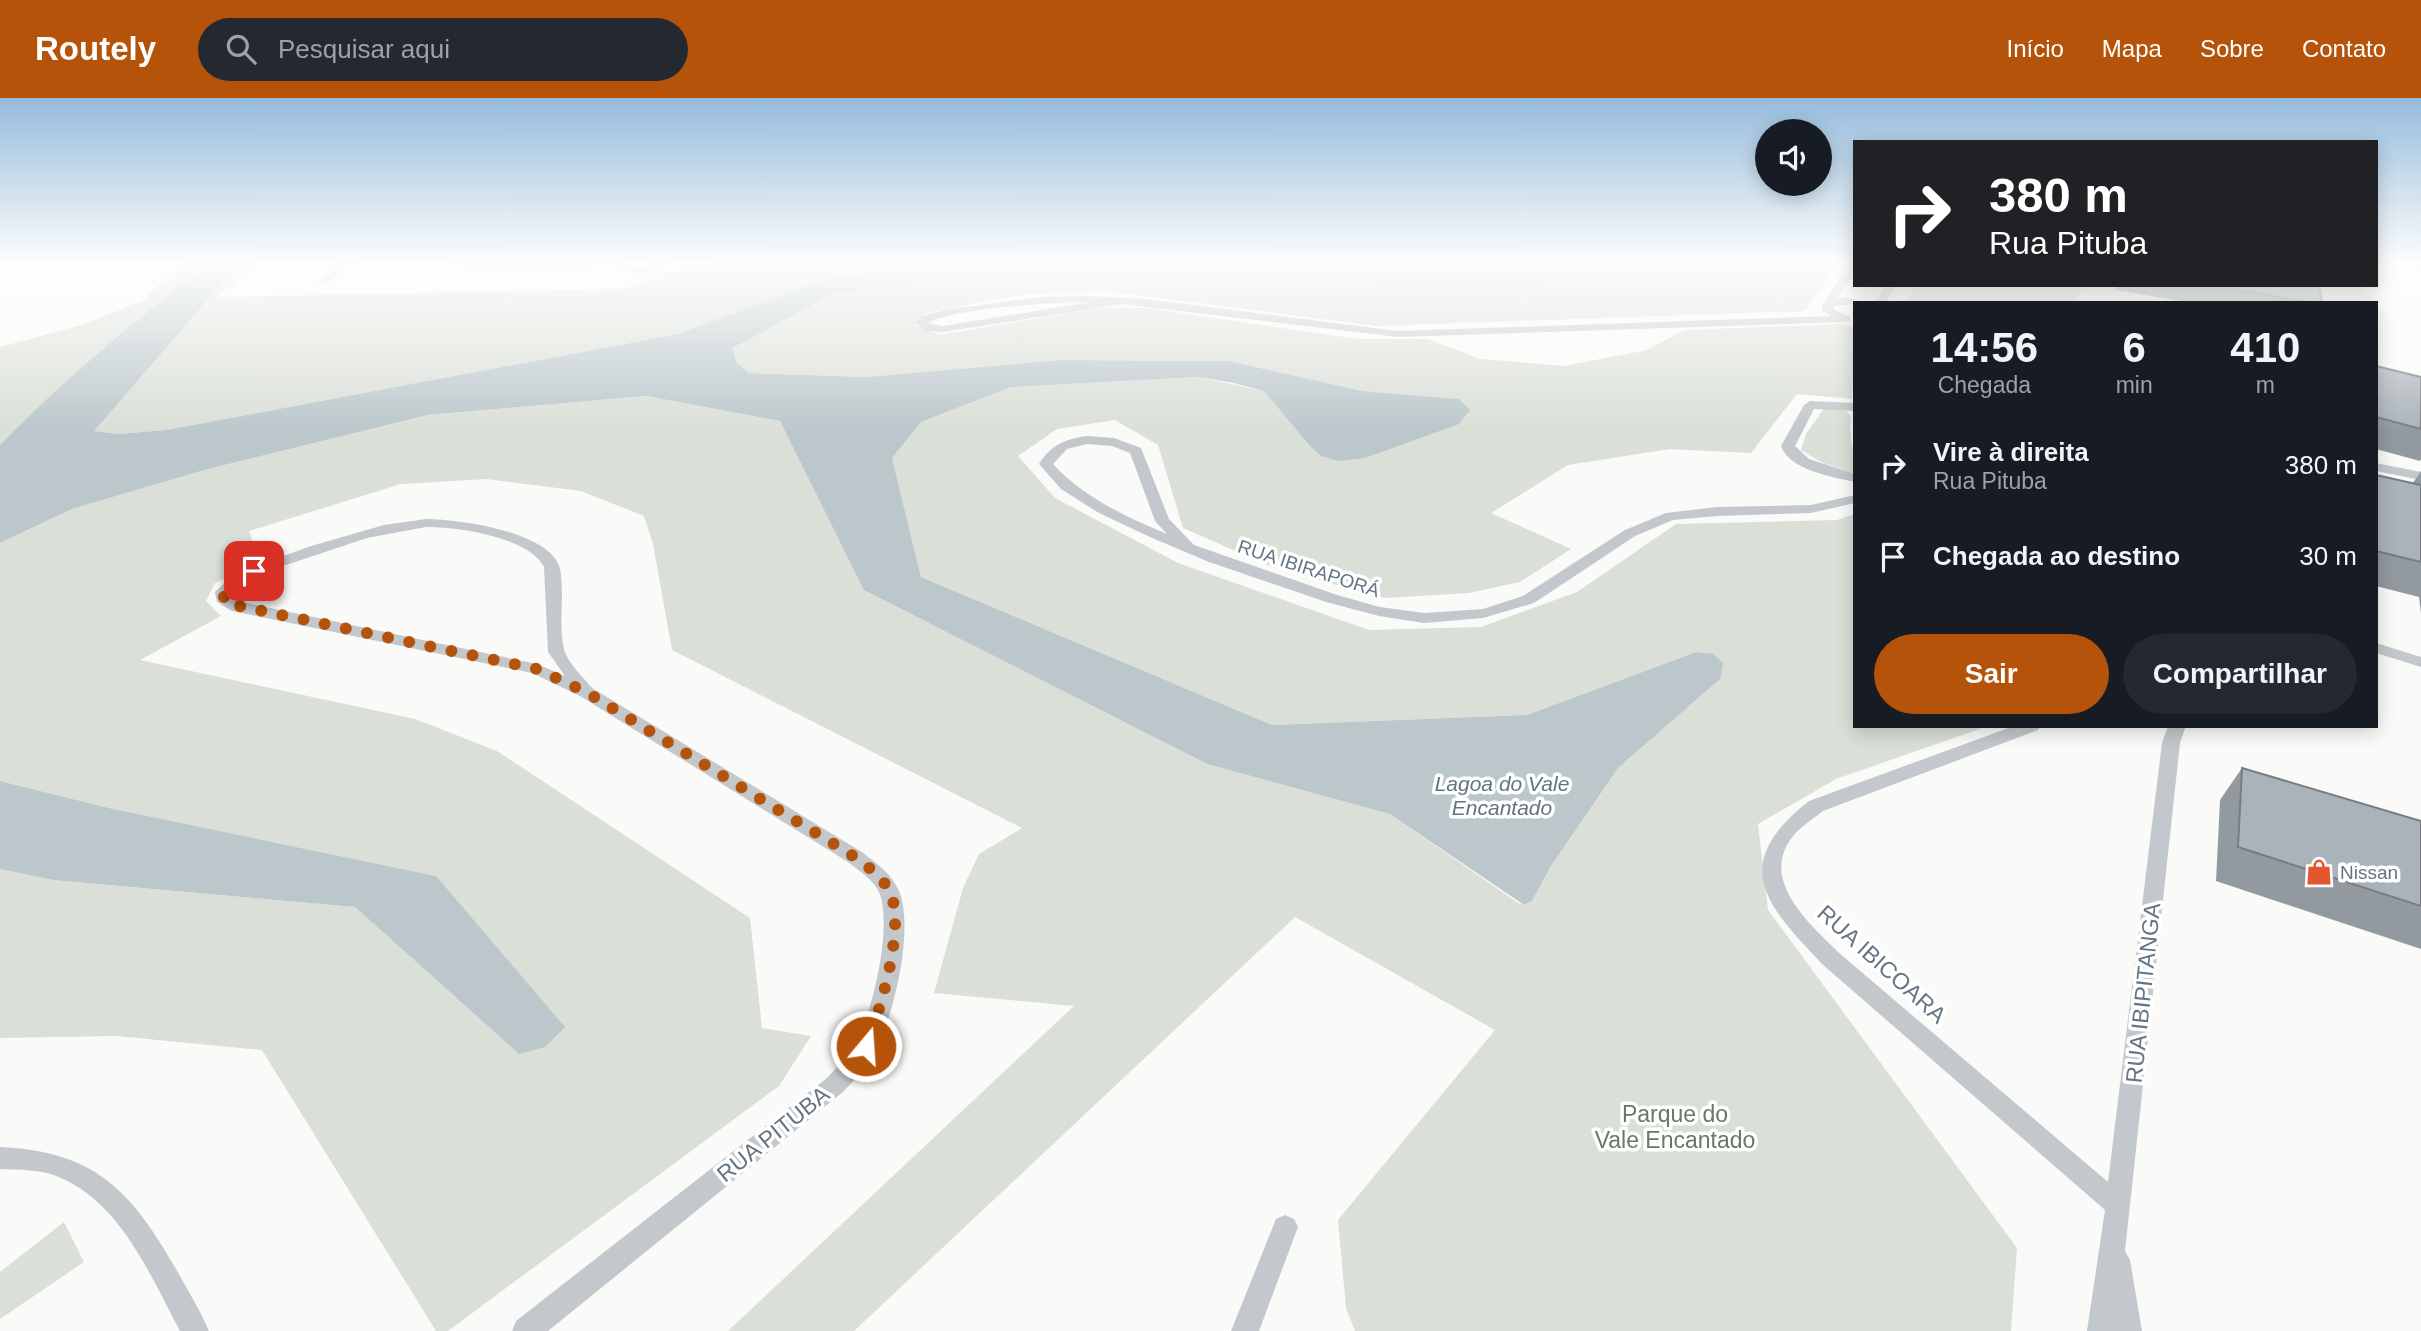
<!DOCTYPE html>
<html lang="pt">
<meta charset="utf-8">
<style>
body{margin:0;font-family:Helvetica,sans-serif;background:#242831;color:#f1f3f6;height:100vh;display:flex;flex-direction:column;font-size:26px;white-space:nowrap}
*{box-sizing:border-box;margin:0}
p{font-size:23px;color:#9ea1a6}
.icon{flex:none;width:38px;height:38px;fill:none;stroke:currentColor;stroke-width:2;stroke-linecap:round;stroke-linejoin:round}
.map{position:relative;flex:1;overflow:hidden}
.sheet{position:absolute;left:1853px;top:203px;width:525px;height:427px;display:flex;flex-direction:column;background:#171b24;border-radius:0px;box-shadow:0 4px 18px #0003}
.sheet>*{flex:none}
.guide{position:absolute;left:1853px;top:42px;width:525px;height:147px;border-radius:0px;box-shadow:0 4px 18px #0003;background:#202124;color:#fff;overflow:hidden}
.buttons{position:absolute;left:1755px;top:21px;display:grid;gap:14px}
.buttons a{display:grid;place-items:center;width:77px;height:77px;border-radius:50%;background:#171b24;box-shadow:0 4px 18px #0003;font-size:35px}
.pin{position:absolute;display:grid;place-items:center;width:60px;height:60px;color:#fff;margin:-30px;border-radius:14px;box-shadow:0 4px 10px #0006}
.me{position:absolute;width:77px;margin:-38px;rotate:18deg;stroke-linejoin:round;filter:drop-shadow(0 0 5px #0008)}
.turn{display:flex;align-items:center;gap:24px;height:147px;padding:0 21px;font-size:32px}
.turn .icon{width:91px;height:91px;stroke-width:2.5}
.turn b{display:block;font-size:49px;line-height:60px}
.eta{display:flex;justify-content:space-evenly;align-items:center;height:119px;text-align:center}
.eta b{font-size:42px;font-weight:600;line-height:49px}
.action{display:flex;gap:14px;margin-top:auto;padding:14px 21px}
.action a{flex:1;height:80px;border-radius:42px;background:#b45309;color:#fff;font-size:28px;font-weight:600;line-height:80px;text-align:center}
.action a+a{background:#242831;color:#f1f3f6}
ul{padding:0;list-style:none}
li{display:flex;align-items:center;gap:21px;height:91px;padding:0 21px}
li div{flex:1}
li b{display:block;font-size:26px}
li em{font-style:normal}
header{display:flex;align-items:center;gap:42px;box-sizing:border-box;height:98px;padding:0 35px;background:#b45309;color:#fff}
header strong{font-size:33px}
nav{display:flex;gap:38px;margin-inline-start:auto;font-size:24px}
.search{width:490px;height:63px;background:#242831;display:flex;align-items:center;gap:18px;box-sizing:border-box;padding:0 24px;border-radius:38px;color:#9ea1a6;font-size:26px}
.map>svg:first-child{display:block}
.green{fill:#dadfd7}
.water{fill:#bbc7cb}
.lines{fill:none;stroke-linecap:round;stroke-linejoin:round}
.secondary-casing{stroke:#b3babf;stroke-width:3}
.street{fill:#c3c8cc;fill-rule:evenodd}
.secondary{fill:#fff;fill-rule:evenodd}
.wall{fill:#929a9f}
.building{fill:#aab3b9;stroke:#777d82;stroke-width:2}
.route{stroke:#b45309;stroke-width:12;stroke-dasharray:0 21.6}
.labels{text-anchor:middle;stroke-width:7;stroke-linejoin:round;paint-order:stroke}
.street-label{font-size:19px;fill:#657683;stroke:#fff}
.poi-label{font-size:19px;fill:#657683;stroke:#fff;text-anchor:start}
.water-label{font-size:21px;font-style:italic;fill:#60757c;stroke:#fff}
.near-street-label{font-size:23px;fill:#657683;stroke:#fff}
.near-park-label{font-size:23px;fill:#687a64;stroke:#fff}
</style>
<header>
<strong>Routely</strong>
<div class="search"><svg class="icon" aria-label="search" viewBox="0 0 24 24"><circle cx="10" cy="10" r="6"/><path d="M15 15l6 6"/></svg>Pesquisar aqui</div>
<nav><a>Início</a><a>Mapa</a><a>Sobre</a><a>Contato</a></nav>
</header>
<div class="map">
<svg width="2421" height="1233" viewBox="0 0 2421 1233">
<rect width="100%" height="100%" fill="#fafaf8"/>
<!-- green -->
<g class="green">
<path d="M183 162H211L139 220 0 347V249L82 227 144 202Z"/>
<path d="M242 162H264L217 199 620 191 644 185 643 180 646 176 705 169 706 164 700 162H934L814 185 678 236 166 332 118 336 93 333Z"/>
<path d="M1068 162H1172L1432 190 1671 178 1674 173 1655 163 1628 162H1841L1805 213 1376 228 1107 193 1025 196 926 215 914 227 940 237 1095 210H1147L1357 241H1428L1480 261 1564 268 1647 252 1684 232 1843 226 1855 230 1852 301 1797 296 1751 355 1670 351 1568 367 1491 415 1571 451 1520 484 1469 495 1384 500 1272 469 1183 430 1158 347 1115 322 1057 331 1018 358 1055 400 1178 465 1369 532 1481 529 1577 494 1676 426 1837 422 1855 416V628H1988L1836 681 1758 726 1768 812 2017 1150 2011 1233H1355L1346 1210 1338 1122 1495 932 1295 819 854 1233H728L1074 908 934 895 963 790 979 756 1022 730 672 552 653 446 644 418 581 393 487 381 401 386 249 433 260 465 215 485 206 503 221 518 140 562 415 621 497 653 750 820 762 930 811 938 779 988 448 1233H436L262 952 116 938 0 940V771L53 782 355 809 519 956 436 778 109 710 0 683V445L72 411 208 371 428 317 646 298 780 323 865 492 1207 666 1390 716 1518 805 1524 807 1532 803 1551 768 1618 670 1720 581 1696 554 1527 617 1272 627 921 479 892 360 921 324 1011 289 1199 279 1264 293 1309 347 1459 301 1362 293 1229 263 1059 262 867 279 749 275 737 265 732 249 833 196Z"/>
<path d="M1918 187H2083L2076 205H1903Z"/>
<path d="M1825 309 1846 313 1851 318C1848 338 1855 355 1855 376L1821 364 1801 352 1806 336Z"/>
<path d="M64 1124 84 1164 0 1221V1174Z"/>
</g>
<!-- water -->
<g class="water">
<path d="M211 162H242L94 333 118 336 166 332 678 236 814 185 875 171 934 162H1068L833 196 732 250 737 265 749 275 867 279 1059 262 1229 263 1362 293 1459 301 1470 312 1459 326 1365 360 1338 363 1321 358 1309 347 1264 293 1234 285 1199 279 1011 289 921 324 892 360 921 479 1272 627 1527 617 1696 554 1713 556 1723 565 1720 581 1618 670 1551 768 1532 803 1524 807 1390 716 1207 666 864 492 780 323 646 298 428 317 208 371 72 411 0 445V347C65 280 139 220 211 162Z"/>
<path d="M1172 162H1628C1644 162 1664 160 1674 173L1671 178 1432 190Z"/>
<path d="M0 683 109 710 436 778 565 929 545 949 519 956 355 809 53 782 0 771Z"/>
</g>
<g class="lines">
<!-- secondary casing -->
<g class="secondary-casing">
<path id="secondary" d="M2406 162H2421V172Z"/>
</g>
<!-- street -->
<g class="street">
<path d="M346 162H357L327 185H319V181Z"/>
<path d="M451 162 473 165 611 163 643 170 654 165 651 162H662L666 165 659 172 643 177 611 169 473 171 455 168Z"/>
<path d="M1855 163V174L1837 201 1845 199 1868 205 1833 208V211L1850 219V223L1846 224 1398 239 1121 206 943 234 926 233 915 225 922 218 944 212 1041 199 1088 198 1147 201 1398 233 1831 218 1822 212 1823 206 1851 164ZM1091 204 943 228 928 225C952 210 1059 204 1091 204Z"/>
<path d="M1886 187H1897L1885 205H1874Z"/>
<path d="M1810 303 1855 305V313L1814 311 1795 348 1809 361 1855 376V384C1833 379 1789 372 1781 348L1804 307Z"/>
<path d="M1087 338 1114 340 1141 350 1169 421 1194 447 1337 497 1380 509 1424 515 1483 511 1523 498 1625 432 1666 415 1717 409 1811 407 1855 397V405L1811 415 1717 418 1673 422 1635 438 1534 505 1483 520 1424 525 1379 518 1326 504 1209 464 1150 439 1099 415 1061 391 1039 366C1051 347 1065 341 1087 338ZM1087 346 1112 348 1130 355 1155 423 1167 436C1126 419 1083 399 1053 366L1067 351Z"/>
<path d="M2376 365 2421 374V382L2376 373Z"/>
<path d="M426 421C458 421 552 434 560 471 565 497 558 526 564 551 567 564 584 580 592 590L862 754C876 765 892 776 899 793 915 832 893 920 874 956 866 970 854 982 843 994L548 1233H512L516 1223 827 980C838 968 850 957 857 942 873 912 893 826 879 794 873 781 858 772 848 764L580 598 532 575 232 513 217 504 215 494 234 476 311 448 384 427ZM426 429C458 429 529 439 544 469L548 554 565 578 537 566 232 502 231 495 244 482 259 476 367 440Z"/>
<path d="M2376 545 2421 559V569L2376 555Z"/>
<path d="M2014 628H2041L2038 632 1823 713C1810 723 1795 732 1787 747 1765 788 1812 828 1838 854L2108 1084 2162 645 2168 628H2186L2180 645 2125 1153 2130 1162 2142 1233H2087L2105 1112 1822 866C1764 805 1729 766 1809 703Z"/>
<path d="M0 1049C94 1053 131 1092 176 1171 187 1191 200 1212 209 1233H180C150 1177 121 1105 59 1079 41 1071 19 1072 0 1071Z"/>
<path d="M1285 1117 1294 1121 1298 1129 1259 1233H1231L1276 1121Z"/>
</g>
<!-- secondary -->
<use href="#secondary" class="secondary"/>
</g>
<!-- wall -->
<g class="wall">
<path d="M2116 187H2319L2322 205H2193L2116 192Z"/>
<path d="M2376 268 2421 279V361L2420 363 2376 351Z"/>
<path d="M2421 373V516L2419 499 2376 488V377L2413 385Z"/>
<path d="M2242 670 2421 723V851L2216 783 2220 702Z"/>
</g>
<!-- building -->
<g class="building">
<path d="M2208 187H2319L2322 205H2314Z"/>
<path d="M2376 268 2421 279V331L2376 319Z"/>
<path d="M2376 377 2421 387V464L2376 453Z"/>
<path d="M2242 670 2421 723V808L2238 749Z"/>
</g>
<!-- sky -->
<linearGradient id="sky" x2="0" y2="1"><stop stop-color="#96bcdc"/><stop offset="0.49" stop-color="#fdfdfc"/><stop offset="1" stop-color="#fdfdfc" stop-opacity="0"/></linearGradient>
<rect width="2421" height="334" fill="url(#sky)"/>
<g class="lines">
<!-- route -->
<path class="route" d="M254 473 229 486 223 494 225 505 537 571 586 594 855 759C868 769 882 778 890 794 906 828 880 914 866 948"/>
</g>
<!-- icons -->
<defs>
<g id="shop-bare" transform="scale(2.1)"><path d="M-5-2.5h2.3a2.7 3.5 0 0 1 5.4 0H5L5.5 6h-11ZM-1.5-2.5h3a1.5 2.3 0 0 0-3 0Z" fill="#e4572e" stroke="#fff" stroke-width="2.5" paint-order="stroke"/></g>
</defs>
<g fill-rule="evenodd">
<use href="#shop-bare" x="2319" y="774"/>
</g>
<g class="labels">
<!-- street labels -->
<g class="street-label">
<text transform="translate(1309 470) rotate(18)" y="7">RUA IBIRAPORÁ</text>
</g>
<!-- poi labels -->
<g class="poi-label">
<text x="2340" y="781">Nissan</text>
</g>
<!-- water labels -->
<g class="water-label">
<text x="1502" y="693">Lagoa do Vale<tspan x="1502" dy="24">Encantado</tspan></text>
</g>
<!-- near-street labels -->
<g class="near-street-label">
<text transform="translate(1882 866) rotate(42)" y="8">RUA IBICOARA</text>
<text transform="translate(2143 895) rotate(-84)" y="8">RUA IBIPITANGA</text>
<text transform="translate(773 1036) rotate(-39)" y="8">RUA PITUBA</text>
</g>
<!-- near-park labels -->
<g class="near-park-label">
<text x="1675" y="1024">Parque do<tspan x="1675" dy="26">Vale Encantado</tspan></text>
</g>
</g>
</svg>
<div class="buttons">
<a><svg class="icon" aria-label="sound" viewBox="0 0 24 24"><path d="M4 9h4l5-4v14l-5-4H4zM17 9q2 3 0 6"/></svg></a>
</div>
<div class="pin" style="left:254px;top:473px;background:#d93025"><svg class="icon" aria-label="arrive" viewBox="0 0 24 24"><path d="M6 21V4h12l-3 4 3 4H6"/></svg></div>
<svg class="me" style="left:866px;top:948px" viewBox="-20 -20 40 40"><circle r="17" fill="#b45309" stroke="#fff" stroke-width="3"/><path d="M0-11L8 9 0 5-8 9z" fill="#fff"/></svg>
<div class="guide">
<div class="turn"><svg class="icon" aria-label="right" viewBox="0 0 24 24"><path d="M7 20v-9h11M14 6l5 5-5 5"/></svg><div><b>380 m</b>Rua Pituba</div></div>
</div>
<section class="sheet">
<div class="eta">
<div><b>14:56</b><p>Chegada</p></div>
<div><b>6</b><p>min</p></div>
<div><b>410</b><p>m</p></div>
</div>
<ul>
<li><svg class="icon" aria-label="right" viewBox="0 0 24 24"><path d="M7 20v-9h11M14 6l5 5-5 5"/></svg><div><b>Vire à direita</b><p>Rua Pituba</p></div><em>380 m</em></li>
<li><svg class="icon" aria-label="arrive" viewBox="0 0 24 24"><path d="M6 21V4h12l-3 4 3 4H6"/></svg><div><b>Chegada ao destino</b></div><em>30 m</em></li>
</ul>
<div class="action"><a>Sair</a><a>Compartilhar</a></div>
</section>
</div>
